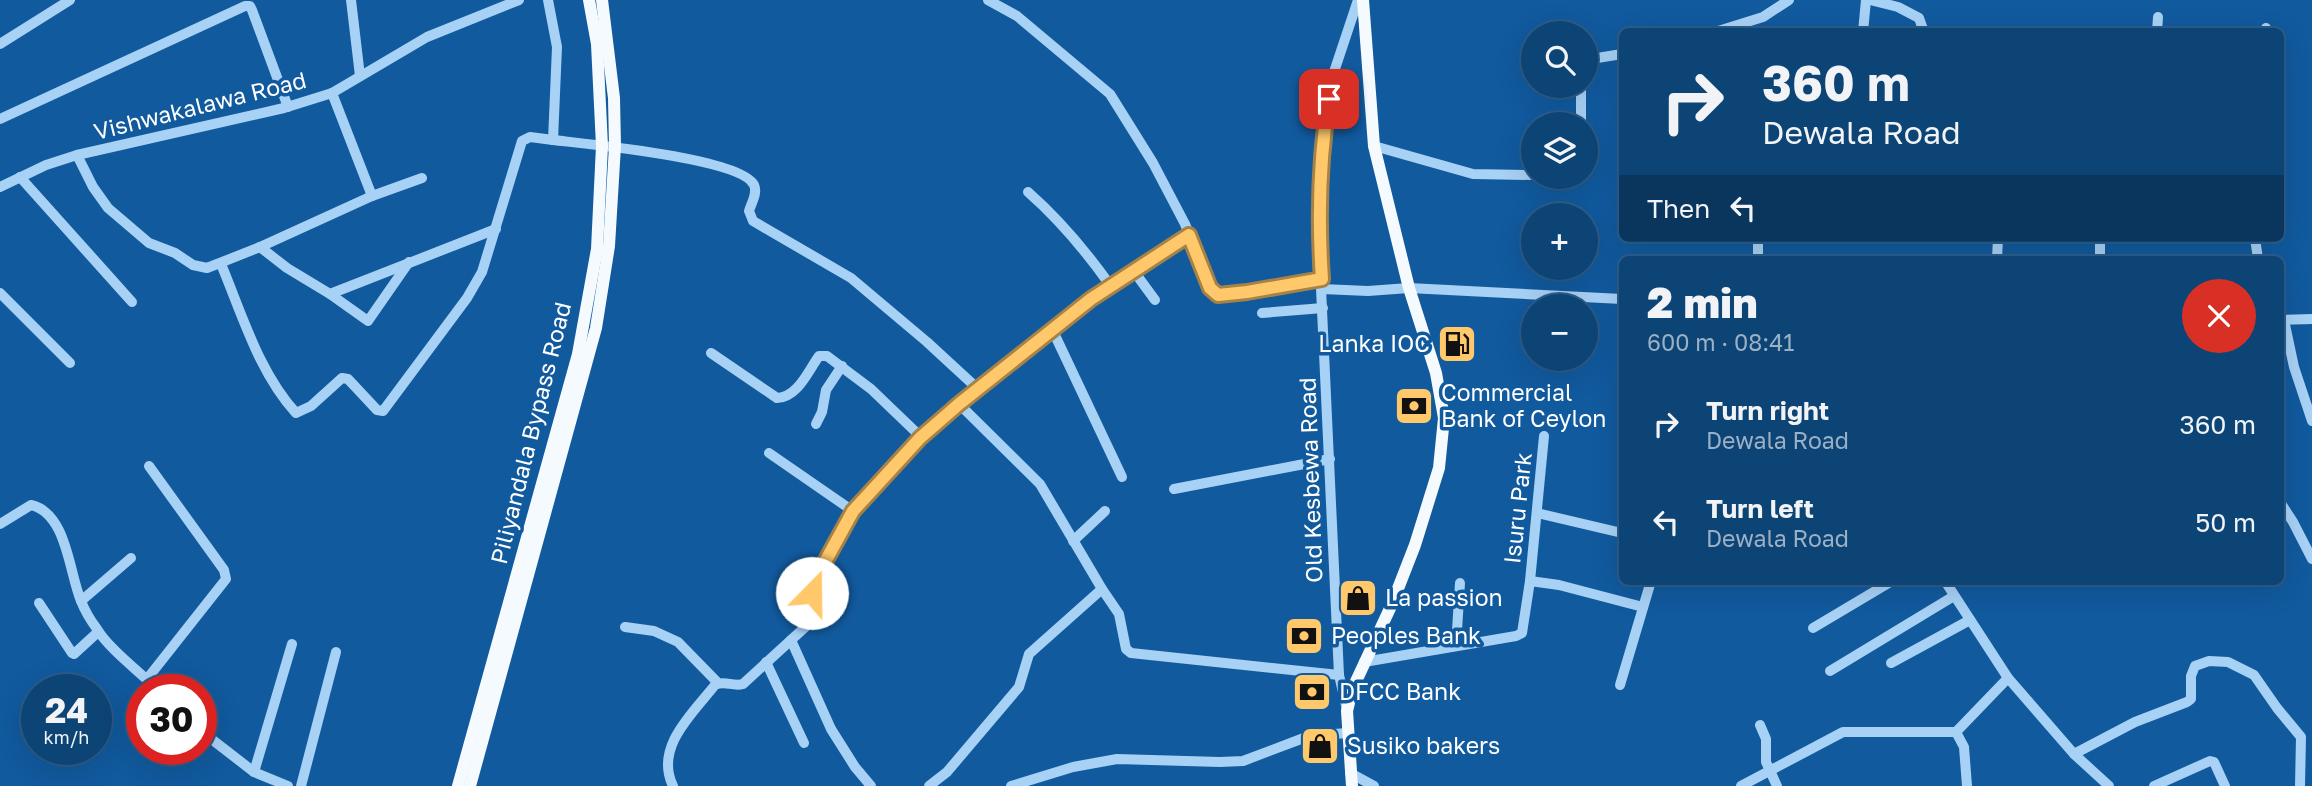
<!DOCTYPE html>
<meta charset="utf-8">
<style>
body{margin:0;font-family:"Golos Text",sans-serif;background:#164b7b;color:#f1f3f6;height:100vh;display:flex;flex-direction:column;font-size:26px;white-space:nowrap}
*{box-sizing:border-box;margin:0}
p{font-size:23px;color:#9ab0c5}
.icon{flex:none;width:38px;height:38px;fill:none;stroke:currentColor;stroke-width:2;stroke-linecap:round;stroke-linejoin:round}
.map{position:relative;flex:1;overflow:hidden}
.panel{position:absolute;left:1619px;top:256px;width:665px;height:329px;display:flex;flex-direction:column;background:#0d4476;border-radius:10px;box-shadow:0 7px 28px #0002,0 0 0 2px #2d5c88}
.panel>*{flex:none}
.top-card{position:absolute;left:1619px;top:28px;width:665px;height:214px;border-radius:10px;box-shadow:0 7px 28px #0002,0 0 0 2px #2d5c88;background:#0d4476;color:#f1f3f6;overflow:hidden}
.buttons{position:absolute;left:1521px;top:21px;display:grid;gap:14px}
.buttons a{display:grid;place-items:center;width:77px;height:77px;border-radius:50%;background:#0d4476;box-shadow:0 7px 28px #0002,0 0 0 2px #2d5c88;font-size:35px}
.speed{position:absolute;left:21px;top:674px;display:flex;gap:14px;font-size:35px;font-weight:700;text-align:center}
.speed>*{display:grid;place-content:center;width:91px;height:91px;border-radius:50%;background:#0d4476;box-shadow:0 7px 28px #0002,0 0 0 2px #2d5c88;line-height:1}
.speed small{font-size:18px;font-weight:400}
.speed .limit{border:10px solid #d22;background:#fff;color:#111}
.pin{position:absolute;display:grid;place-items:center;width:60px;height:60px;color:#fff;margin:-30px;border-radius:14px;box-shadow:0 4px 10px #0006}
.me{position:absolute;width:77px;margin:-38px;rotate:22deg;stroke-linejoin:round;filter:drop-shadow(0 0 5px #0008)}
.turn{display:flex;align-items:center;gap:24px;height:147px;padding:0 28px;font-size:32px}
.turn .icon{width:91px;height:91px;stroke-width:2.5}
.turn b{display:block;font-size:49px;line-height:60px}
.then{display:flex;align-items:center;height:66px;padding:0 28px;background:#0003;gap:14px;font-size:26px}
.round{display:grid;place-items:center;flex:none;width:74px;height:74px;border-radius:37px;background:#164b7b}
.summary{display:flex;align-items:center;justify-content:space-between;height:119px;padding:0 28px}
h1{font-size:42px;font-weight:800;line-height:52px}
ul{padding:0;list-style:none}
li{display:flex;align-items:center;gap:21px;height:98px;padding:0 28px}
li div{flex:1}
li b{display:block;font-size:26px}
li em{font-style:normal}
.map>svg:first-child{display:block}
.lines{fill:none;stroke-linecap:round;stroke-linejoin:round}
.minor{stroke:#a7d1f5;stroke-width:10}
.major{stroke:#f5faff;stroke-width:12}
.route-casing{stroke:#a68246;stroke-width:18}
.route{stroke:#ffc86b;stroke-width:12}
.labels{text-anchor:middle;stroke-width:7;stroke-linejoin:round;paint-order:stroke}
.street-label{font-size:23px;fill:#fff;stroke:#115a9e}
.poi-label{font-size:23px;fill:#fff;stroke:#115a9e;text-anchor:start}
</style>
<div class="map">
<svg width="2312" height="786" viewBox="0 0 2312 786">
<rect width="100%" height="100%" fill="#115a9e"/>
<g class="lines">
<!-- minor -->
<g class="minor">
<path d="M351 0 360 76"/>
<path d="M548 0 557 47 553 140C586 144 741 158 754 185 758 193 751 204 749 211L753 221 851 278 927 342 978 389"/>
<path d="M988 0 1017 16 1110 94 1153 163 1185 224 1213 292C1230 300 1300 283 1322 280"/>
<path d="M1870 0 1898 7 1919 18 1924 32"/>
<path d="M1715 32 1763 17 1789 0"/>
<path d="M1863 32 1866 0"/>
<path d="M2157 32 2158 17"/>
<path d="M2266 32V28"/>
<path d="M0 44 70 0"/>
<path d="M1586 65 1591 59 1622 54"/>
<path d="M332 93 372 196"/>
<path d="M0 119 245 6H250L252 10 288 107"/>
<path d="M1581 124V86"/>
<path d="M1374 146 1473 174 1533 175"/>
<path d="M77 155 93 187 108 208 149 243 175 253 193 265 207 268 260 247 372 196 422 178"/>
<path d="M20 177 132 302"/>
<path d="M0 187 46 165 77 155 284 108 332 93 427 37 519 0"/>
<path d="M1028 192C1060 220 1085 250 1110 285"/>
<path d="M1758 238V259"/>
<path d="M2255 238 2258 259"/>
<path d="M260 247 287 268 330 294 496 229"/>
<path d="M1997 259 1998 238"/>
<path d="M2100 259V238"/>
<path d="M221 264C242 314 259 373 296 413L311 406 342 378 348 379 377 410 383 411 467 298 482 272 522 141 530 137 553 140"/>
<path d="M1133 270 1155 300"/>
<path d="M1322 289 1368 291 1409 288 1622 299"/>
<path d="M0 293 70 363"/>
<path d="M330 294 368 321 409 262"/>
<path d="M1262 313 1323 308"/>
<path d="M2280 320 2312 319"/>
<path d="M2284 320 2294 367 2312 421"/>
<path d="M1052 329 1122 477"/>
<path d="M711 353 777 398C798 397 808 371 819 356H827L871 389 921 437"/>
<path d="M959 404 1040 484 1102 589 1119 614 1126 649 1131 653 1339 675"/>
<path d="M816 424 822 412 826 390 842 366"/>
<path d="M769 453 853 511"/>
<path d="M1174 489 1330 459"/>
<path d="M2280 502 2293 522 2312 559"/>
<path d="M1537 513 1622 533"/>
<path d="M0 524 31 505C67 513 69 573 81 601 85 611 91 621 97 629 109 649 141 673 158 690"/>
<path d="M1073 541 1105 511"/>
<path d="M1530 581 1559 585 1643 607"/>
<path d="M1945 581 2008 678 2074 754 2109 786"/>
<path d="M2260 581 2261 582"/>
<path d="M81 601 131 558"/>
<path d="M39 603 72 653 74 654 98 632"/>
<path d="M625 627 654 631 678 642 718 683"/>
<path d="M1813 628 1892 581"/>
<path d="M791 640 831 729 855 767 871 786"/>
<path d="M1456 646 1460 583"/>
<path d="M766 662 804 743"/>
<path d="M1364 662 1516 636 1522 633 1530 581 1544 436"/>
<path d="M1891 663 1970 620"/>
<path d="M1830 671 1954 596"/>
<path d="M147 679 226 579 224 570 149 466"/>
<path d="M1620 685 1651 581"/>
<path d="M1347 710 1339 675 1318 224 1325 126 1334 72 1358 0"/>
<path d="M1760 725 1766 739V762L1777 786"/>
<path d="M201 731 254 772 288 786"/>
<path d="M1956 732 2008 678"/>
<path d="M1956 732 1964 747 1967 786"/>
<path d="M2074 754 2135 722 2187 702 2191 699V676L2195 666 2209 661 2228 662 2254 675 2277 708 2301 737 2300 786"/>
<path d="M254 772 292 644"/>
<path d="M1350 773 1374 786"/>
<path d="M301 786 336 652"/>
<path d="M673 786C654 747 693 713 715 685 724 680 733 687 743 684L814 619C819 606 809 595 814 582L853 511 921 437 959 404 1110 285 1189 235"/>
<path d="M929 786 947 772 1019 687 1029 654 1102 589"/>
<path d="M1011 786 1073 767 1117 759 1220 762 1243 761 1309 736 1347 733"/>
<path d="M1741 786 1843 732H1956"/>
<path d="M2154 786 2210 761 2214 762 2225 786"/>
</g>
<!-- major -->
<g class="major">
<path d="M458 786 578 354 597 249 602 146 597 44 589 0"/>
<path d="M470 786 596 328 609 246 615 146 614 98 602 0"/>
<path d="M1352 786 1347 711 1352 690 1392 604 1415 545 1439 468 1444 418 1436 373 1409 288 1374 146 1363 0"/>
</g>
</g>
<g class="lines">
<!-- route casing -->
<g class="route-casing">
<path id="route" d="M812 593 814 582 853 511 920 438 959 404 1091 299 1189 235 1210 288 1218 295 1247 292 1322 279C1318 219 1319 159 1329 99"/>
</g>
<!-- route -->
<use href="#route" class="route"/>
</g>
<!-- icons -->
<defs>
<g id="fuel-square" transform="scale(2.0125)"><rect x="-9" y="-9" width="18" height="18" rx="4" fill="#ffc86b" stroke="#115a9e"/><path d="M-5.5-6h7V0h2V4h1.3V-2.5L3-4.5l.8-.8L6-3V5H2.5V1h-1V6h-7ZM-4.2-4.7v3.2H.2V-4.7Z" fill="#111"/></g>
<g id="bank-square" transform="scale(2.0125)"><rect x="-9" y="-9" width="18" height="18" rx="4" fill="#ffc86b" stroke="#115a9e"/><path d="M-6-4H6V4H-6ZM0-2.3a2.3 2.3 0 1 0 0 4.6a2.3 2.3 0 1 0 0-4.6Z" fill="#111"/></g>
<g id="shop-square" transform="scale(2.0125)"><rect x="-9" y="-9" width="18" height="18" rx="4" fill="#ffc86b" stroke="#115a9e"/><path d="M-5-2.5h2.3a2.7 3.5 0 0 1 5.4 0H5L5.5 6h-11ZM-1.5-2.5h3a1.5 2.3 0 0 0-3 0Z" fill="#111"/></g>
</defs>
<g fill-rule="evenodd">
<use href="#fuel-square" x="1457" y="344"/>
<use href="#bank-square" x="1414" y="406"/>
<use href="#shop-square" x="1358" y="598"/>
<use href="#bank-square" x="1304" y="636"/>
<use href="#bank-square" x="1312" y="692"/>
<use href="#shop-square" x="1320" y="746"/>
</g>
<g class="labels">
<!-- street labels -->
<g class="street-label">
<text transform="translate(200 106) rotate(-14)" y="8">Vishwakalawa Road</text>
<text transform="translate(531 433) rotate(-76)" y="8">Piliyandala Bypass Road</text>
<text transform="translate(1311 480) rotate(-92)" y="8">Old Kesbewa Road</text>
<text transform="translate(1518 508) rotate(-84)" y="8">Isuru Park</text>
</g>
<!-- poi labels -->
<g class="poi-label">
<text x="1430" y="352" text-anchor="end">Lanka IOC</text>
<text x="1441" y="401">Commercial<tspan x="1441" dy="26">Bank of Ceylon</tspan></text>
<text x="1385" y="606">La passion</text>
<text x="1331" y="644">Peoples Bank</text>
<text x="1339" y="700">DFCC Bank</text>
<text x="1347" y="754">Susiko bakers</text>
</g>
</g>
</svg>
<div class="buttons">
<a><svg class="icon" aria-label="search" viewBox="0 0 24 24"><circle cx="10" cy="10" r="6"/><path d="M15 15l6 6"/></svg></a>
<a><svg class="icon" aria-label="layers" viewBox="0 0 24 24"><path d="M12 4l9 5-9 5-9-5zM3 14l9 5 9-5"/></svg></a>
<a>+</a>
<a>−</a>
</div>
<div class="speed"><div>24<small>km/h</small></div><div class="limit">30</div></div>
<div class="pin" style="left:1329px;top:99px;background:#d93025"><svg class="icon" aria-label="arrive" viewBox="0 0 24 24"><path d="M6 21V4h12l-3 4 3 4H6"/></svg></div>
<svg class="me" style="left:812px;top:593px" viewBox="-20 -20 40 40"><circle r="19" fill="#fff"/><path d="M0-13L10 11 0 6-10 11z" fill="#ffc86b"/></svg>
<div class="top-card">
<div class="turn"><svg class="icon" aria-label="right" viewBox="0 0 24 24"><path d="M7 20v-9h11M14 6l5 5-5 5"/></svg><div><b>360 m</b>Dewala Road</div></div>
<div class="then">Then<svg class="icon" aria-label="left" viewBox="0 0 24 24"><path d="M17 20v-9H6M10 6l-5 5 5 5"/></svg></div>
</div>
<section class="panel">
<div class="summary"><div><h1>2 min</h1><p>600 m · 08:41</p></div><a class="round" style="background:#d93025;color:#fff"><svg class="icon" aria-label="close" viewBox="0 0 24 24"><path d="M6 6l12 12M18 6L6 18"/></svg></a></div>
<ul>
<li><svg class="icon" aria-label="right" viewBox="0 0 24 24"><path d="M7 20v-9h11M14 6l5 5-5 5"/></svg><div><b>Turn right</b><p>Dewala Road</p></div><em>360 m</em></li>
<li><svg class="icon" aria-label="left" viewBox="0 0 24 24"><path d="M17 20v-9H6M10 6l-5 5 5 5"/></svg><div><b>Turn left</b><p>Dewala Road</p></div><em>50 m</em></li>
</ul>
</section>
</div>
